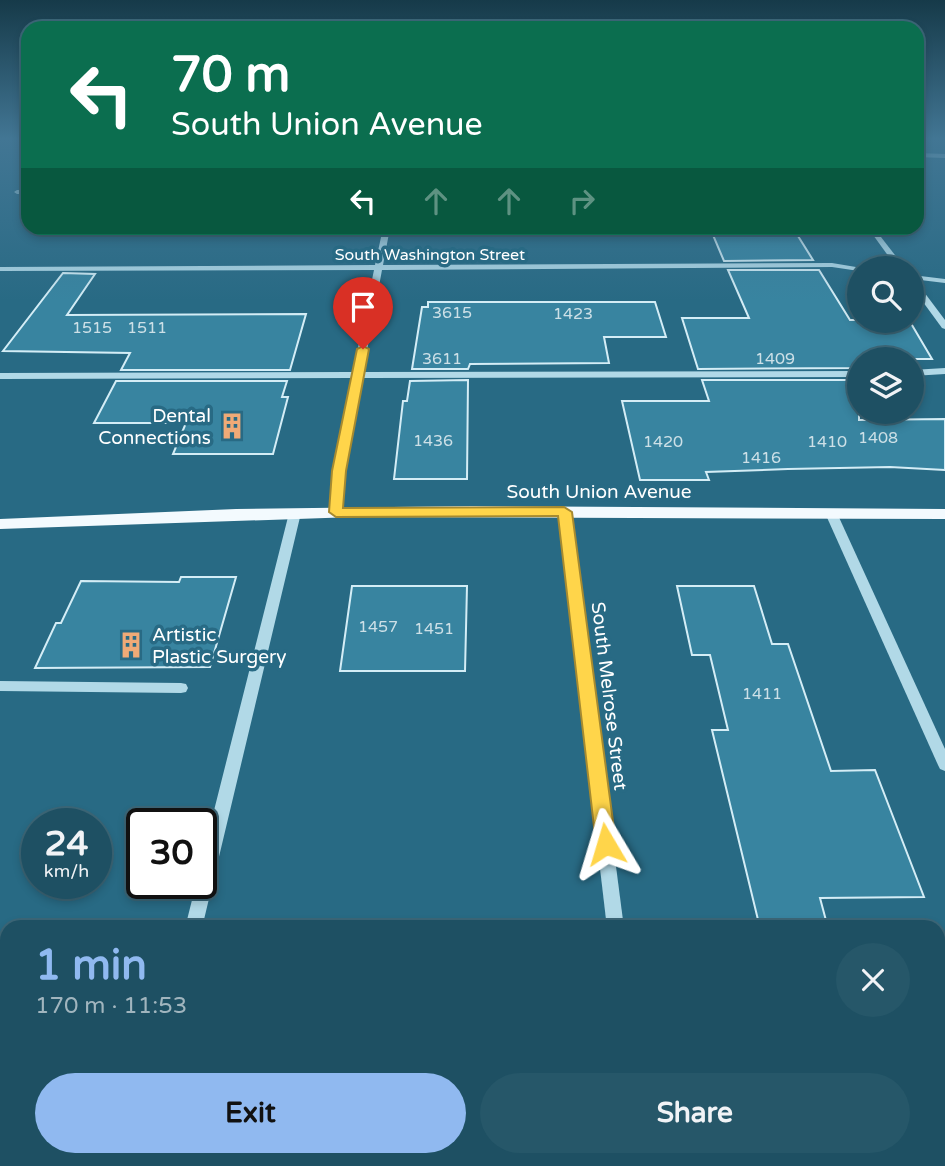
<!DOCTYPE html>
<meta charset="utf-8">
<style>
body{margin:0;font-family:"Varela Round",sans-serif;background:#265769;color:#f1f3f6;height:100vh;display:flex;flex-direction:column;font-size:26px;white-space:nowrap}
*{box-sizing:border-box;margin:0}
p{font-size:23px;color:#a1b5be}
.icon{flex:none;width:38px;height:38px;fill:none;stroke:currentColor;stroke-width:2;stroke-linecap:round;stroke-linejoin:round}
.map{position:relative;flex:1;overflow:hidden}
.panel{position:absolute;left:0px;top:920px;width:945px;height:247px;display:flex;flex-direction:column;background:#1e5063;border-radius:21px 21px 0 0;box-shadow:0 4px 10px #0003,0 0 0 2px #3c6778}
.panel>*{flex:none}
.hud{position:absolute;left:21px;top:21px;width:903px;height:214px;border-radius:21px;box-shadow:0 4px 10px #0003,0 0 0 2px #3c6778;background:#0b6e4f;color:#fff;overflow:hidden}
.controls{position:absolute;left:847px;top:256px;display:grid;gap:14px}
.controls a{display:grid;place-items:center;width:77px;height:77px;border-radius:50%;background:#1e5063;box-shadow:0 4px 10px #0003,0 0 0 2px #3c6778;font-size:35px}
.speed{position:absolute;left:21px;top:808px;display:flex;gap:14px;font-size:35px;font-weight:700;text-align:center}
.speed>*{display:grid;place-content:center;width:91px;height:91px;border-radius:50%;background:#1e5063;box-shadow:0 4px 10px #0003,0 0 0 2px #3c6778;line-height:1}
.speed small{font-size:18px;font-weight:400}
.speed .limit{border:4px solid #111;border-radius:10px;background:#fff;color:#111}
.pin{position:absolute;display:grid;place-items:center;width:60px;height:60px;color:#fff;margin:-72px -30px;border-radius:50% 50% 50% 0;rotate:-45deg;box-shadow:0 0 7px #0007}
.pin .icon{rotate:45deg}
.me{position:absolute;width:77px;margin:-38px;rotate:353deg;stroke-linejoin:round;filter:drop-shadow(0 0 5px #0008)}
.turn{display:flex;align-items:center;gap:24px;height:147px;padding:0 35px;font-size:32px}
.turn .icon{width:91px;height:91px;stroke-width:2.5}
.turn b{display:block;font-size:49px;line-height:60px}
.lanes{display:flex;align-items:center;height:66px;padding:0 35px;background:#0003;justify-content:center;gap:35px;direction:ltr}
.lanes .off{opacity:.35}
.round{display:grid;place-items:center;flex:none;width:74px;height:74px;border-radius:37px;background:#265769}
.head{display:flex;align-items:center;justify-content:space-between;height:119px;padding:0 35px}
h1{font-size:42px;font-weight:700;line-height:52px;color:#90b9f0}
.cta{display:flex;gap:14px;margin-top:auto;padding:14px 35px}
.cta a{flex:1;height:80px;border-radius:42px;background:#90b9f0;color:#111;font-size:28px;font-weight:700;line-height:80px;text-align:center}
.cta a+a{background:#265769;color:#f1f3f6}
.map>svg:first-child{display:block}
.building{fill:#3884a0;stroke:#d4edf6;stroke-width:2}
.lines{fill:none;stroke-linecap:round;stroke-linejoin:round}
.minor{fill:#b1d9e7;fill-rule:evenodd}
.major{fill:#f3fafe;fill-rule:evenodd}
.route{fill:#ffd54a;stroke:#a68a30;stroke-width:2}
.labels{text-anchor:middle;stroke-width:7;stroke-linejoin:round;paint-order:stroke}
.far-street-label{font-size:16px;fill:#fff;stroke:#286a84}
.number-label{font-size:16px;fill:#cde0e7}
.poi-label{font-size:19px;fill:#fff;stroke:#286a84;text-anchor:end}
.street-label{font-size:19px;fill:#fff;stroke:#286a84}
</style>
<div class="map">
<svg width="945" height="1166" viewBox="0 0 945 1166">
<rect width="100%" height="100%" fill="#286a84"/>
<!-- building -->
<g class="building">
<path d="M710 228H793L813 260 724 261Z"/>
<path d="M728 270H819L850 320H909L932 359H859V368L698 369 682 318H749Z"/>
<path d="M63 273 95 274 67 315 306 314 290 370H121L130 353 3 351Z"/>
<path d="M428 302H655L666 337H604L609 363 470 364 468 369H412L422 307H428Z"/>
<path d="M468 380 467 479H394L403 401H407L410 381Z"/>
<path d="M702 380H859V420L945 419V470L890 467 788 469 706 472 709 480H640L622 401H709Z"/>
<path d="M116 381H287L282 397H288L273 454H173L186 423H94Z"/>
<path d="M181 577H236L210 667 35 668 56 623H61L81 581 179 582Z"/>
<path d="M352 586H467L465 671H340Z"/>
<path d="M677 586H754L772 644H788L831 771 875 770 924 897 820 898 828 928H760L712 730H728L710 655H692Z"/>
</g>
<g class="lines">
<!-- minor -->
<g class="minor">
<path d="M917 153 945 154V158L917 157Z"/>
<path d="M28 190V194H17L14 192 17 190Z"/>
<path d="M383 228H390L383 265 832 263 862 268H859V271L832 267 382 270 363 372 859 371V377L362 378 344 470 342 512 336 516 330 512 334 470 352 378 0 379V373L353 372 374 270 0 271V267L375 265Z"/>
<path d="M868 228H874L905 268H897Z"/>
<path d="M912 275 945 279V283L912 279Z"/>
<path d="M912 280H915L945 320V329L942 328 912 287Z"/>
<path d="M945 368V374L912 376V370Z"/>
<path d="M564 508 570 512 624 928H607L558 512Z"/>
<path d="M295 509 301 513 202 928H185L196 884H201V862L289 513Z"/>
<path d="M831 509 837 513 945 749V771L940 769 938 765 825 513Z"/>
<path d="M0 681 181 683 186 684 188 688 186 692 181 693 0 691Z"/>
<path d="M125 1160H145L143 1166H123Z"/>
<rect x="636" y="1160" width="20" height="6"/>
</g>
<!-- major -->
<path class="major" d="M472 506 945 509V519L354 517 0 529V519L236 509Z"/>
</g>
<!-- sky -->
<linearGradient id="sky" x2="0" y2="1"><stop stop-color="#163a49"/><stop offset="0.46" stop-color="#427694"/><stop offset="1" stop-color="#427694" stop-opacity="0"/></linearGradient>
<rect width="945" height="301" fill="url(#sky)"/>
<!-- route -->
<path class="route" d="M363 346 369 349 346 471 343 508 564 507 572 512 616 844 613 851 606 854 599 851 596 844 558 516 336 517 329 512 332 471 357 349Z"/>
<!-- icons -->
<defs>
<g id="building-bare" transform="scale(2.1)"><path d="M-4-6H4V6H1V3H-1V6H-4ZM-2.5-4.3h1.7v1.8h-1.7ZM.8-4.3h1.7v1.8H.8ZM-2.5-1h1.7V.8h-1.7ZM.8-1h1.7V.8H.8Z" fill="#efaa77" stroke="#286a84" stroke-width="2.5" paint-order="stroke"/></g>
</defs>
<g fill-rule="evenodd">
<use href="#building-bare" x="232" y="426"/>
<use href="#building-bare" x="131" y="645"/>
</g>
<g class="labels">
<!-- far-street labels -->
<g class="far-street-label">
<text x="430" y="260">South Washington Street</text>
</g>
<!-- number labels -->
<g class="number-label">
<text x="452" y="318">3615</text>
<text x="573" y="319">1423</text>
<text x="92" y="333">1515</text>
<text x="147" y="333">1511</text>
<text x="442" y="364">3611</text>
<text x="775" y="364">1409</text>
<text x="878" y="443">1408</text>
<text x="433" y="446">1436</text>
<text x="663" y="447">1420</text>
<text x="827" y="447">1410</text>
<text x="761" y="463">1416</text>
<text x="378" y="632">1457</text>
<text x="434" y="634">1451</text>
<text x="762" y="699">1411</text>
</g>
<!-- poi labels -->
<g class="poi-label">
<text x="211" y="422">Dental<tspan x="211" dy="22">Connections</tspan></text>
<text x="152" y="641" text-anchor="start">Artistic<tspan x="152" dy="22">Plastic Surgery</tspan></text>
</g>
<!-- street labels -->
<g class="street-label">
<text x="599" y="498">South Union Avenue</text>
<text transform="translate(610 696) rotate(83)" y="7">South Melrose Street</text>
</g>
</g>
</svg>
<div class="controls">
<a><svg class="icon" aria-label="search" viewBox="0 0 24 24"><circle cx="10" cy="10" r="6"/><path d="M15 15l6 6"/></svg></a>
<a><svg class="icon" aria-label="layers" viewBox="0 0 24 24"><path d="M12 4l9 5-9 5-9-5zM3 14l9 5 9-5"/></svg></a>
</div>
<div class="speed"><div>24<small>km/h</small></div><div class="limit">30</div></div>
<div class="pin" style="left:363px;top:349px;background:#d93025"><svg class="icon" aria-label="arrive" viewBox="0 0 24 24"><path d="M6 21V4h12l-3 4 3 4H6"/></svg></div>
<svg class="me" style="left:606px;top:844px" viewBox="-20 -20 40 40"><path d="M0-17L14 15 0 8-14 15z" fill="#ffd54a" stroke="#fff" stroke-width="4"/></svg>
<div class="hud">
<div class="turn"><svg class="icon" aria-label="left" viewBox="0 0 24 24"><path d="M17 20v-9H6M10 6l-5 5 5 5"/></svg><div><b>70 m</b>South Union Avenue</div></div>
<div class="lanes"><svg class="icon" aria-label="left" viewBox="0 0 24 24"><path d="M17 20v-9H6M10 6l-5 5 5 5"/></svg><svg class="icon off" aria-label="ahead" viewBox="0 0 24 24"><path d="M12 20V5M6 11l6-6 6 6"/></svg><svg class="icon off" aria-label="ahead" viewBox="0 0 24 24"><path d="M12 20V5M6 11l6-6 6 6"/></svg><svg class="icon off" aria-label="right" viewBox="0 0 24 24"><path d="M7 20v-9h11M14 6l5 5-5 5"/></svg></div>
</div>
<section class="panel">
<div class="head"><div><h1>1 min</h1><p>170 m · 11:53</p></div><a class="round"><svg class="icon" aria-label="close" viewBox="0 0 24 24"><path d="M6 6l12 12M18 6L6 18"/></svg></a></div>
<div class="cta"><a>Exit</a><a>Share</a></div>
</section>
</div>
